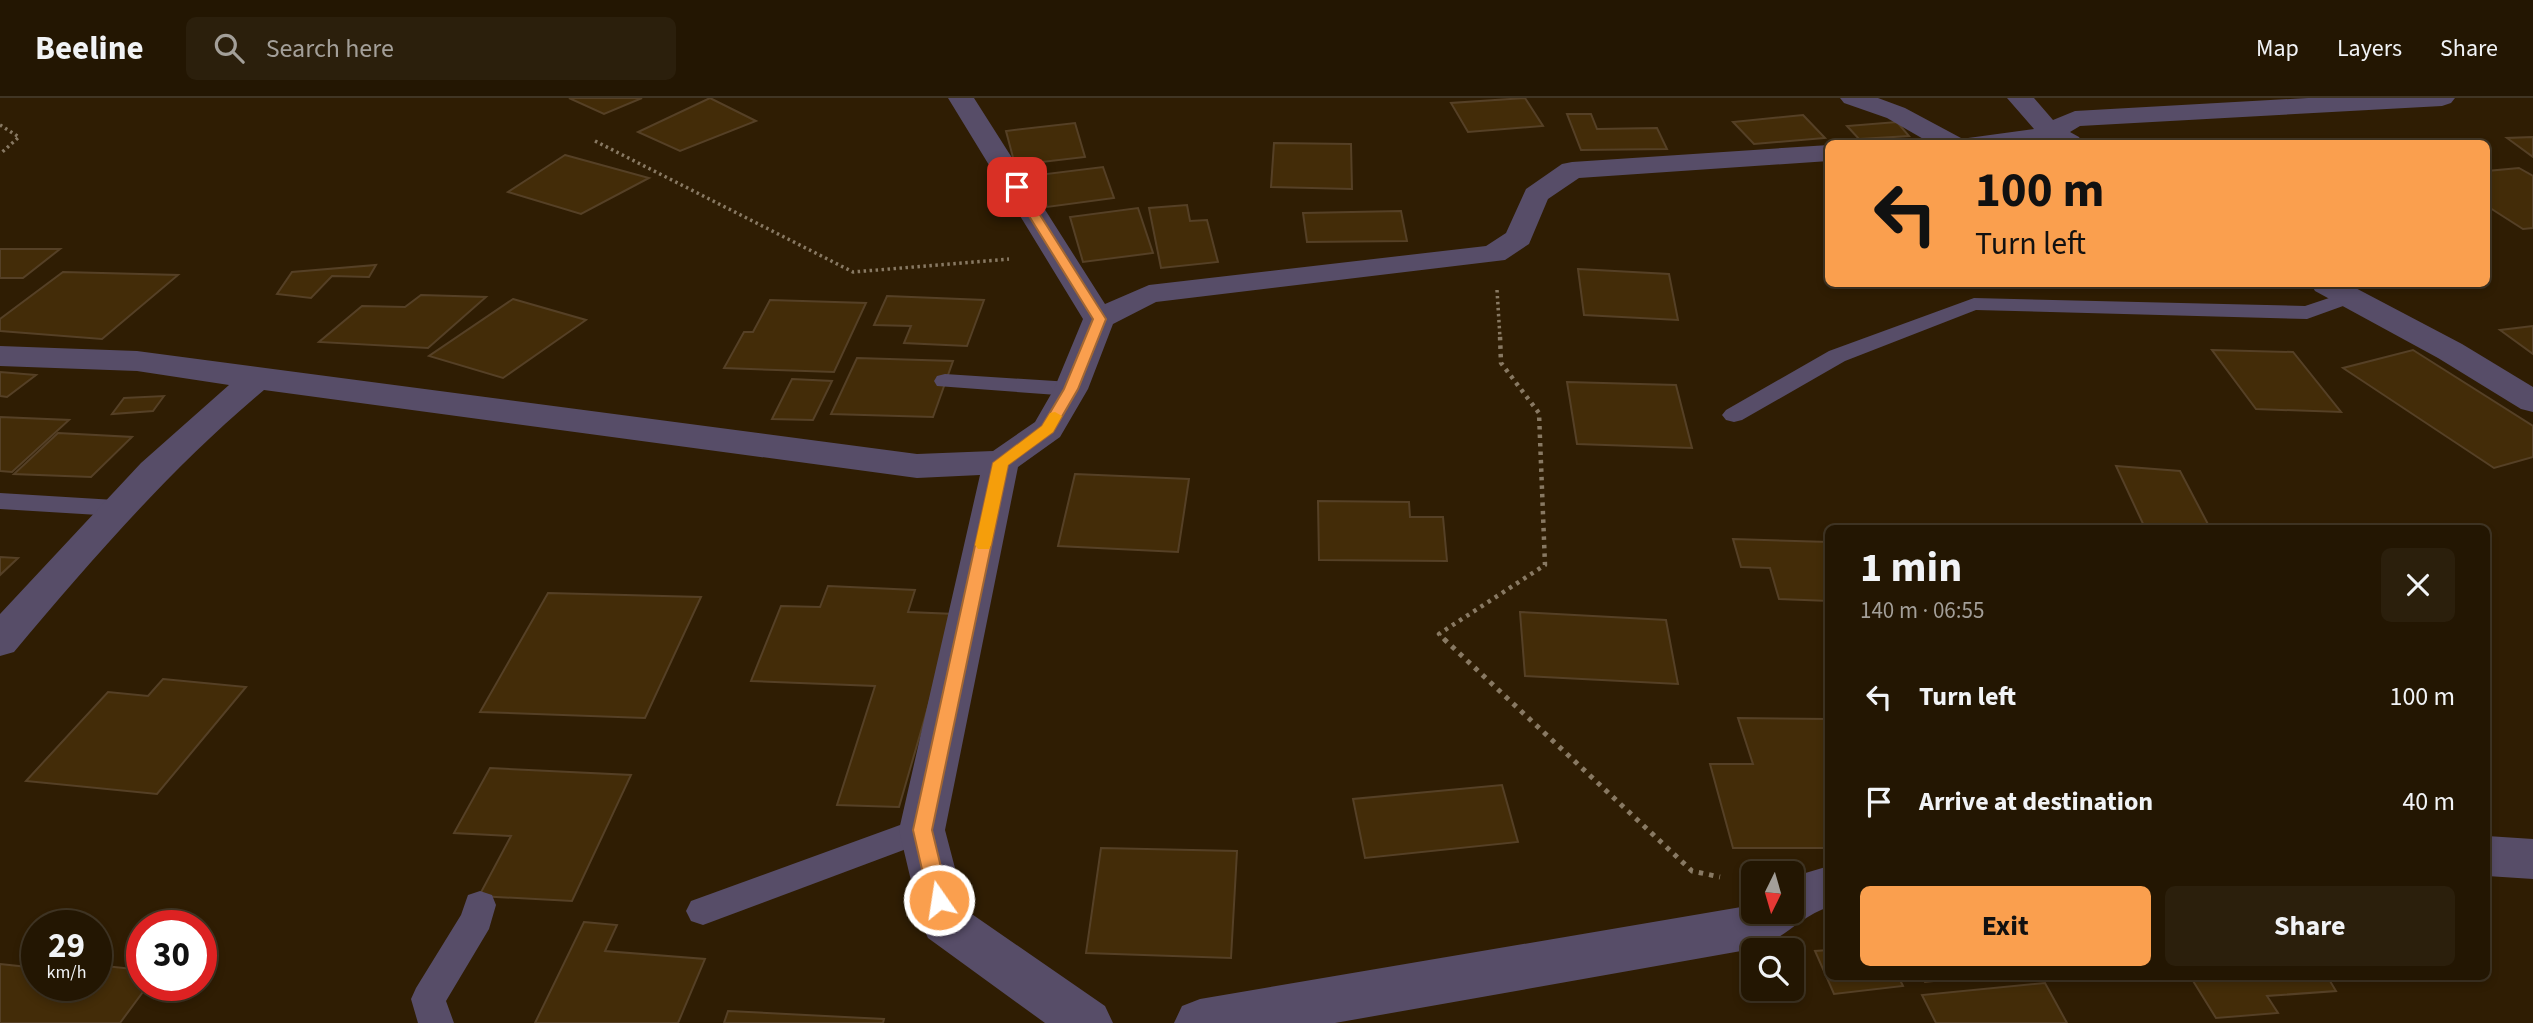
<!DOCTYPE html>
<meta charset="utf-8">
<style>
body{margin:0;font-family:"Source Sans 3",sans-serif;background:#2b1f0c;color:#f1f3f6;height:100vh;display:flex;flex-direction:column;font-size:26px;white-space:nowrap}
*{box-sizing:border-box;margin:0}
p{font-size:23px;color:#a39f99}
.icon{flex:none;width:38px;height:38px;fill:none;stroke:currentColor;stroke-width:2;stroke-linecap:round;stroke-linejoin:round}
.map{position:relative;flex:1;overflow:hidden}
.drawer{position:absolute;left:1825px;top:427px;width:665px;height:455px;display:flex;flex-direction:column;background:#231602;border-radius:10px;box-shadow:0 4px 10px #0003,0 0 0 2px #403524}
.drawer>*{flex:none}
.guide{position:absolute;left:1825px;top:42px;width:665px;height:147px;border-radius:10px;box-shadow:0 4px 10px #0003,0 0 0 2px #403524;background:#fa9f4e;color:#111;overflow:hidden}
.needle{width:46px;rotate:185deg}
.tools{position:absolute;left:1741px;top:763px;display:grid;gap:14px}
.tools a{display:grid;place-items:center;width:63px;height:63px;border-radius:10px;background:#231602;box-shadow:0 4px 10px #0003,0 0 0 2px #403524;font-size:35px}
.speed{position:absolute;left:21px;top:812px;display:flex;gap:14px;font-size:35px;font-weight:700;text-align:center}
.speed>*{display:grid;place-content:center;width:91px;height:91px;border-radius:50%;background:#231602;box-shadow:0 4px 10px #0003,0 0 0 2px #403524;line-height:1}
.speed small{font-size:18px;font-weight:400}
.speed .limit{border:10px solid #d22;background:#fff;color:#111}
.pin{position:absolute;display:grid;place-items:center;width:60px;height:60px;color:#fff;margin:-30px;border-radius:14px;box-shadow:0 4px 10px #0006}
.me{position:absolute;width:77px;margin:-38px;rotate:347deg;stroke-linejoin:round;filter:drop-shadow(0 0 5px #0008)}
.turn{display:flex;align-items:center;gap:24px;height:147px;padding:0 35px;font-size:32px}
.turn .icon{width:91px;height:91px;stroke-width:2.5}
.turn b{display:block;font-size:49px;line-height:60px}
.round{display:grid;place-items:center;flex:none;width:74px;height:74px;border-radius:10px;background:#2b1f0c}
.summary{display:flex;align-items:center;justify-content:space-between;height:119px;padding:0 35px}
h1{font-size:42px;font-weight:700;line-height:52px}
.primary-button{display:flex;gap:14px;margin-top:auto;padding:14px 35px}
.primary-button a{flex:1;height:80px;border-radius:10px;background:#fa9f4e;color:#111;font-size:28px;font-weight:700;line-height:80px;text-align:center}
.primary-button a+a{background:#2b1f0c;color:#f1f3f6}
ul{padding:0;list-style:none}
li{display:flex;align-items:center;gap:21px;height:105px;padding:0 35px}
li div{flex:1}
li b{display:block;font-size:26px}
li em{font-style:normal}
header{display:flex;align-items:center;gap:42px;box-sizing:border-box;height:98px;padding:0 35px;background:#231602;border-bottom:2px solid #403524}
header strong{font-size:33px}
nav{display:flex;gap:38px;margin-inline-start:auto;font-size:24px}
.search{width:490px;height:63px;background:#2b1f0c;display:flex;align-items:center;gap:18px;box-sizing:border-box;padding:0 24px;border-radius:10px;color:#a39f99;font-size:26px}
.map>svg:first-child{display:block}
.building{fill:#432c08;stroke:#554026;stroke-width:2}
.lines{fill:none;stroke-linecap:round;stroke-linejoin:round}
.path-far2{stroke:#887963;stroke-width:3.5;stroke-dasharray:2.5 3.5;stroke-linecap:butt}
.path-far1{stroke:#887963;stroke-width:4.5;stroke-dasharray:3.5 5;stroke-linecap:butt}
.path{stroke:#887963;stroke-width:5;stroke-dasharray:4.5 6;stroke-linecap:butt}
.service{fill:#574d68;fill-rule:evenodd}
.minor{fill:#574d68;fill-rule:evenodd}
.route{fill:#fa9f4e;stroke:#a26733;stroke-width:2}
.slow{fill:#f59e0b}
</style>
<header>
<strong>Beeline</strong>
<div class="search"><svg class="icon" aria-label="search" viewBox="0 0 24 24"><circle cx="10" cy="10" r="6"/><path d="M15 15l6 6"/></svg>Search here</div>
<nav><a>Map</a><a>Layers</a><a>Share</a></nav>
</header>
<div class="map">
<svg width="2533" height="925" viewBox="0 0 2533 925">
<rect width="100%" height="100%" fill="#2f1d03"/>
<!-- building -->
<g class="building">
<path d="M569 0H642L604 16Z"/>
<path d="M710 0 756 23 680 53 638 34Z"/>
<path d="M1525 0 1543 28 1468 34 1451 5Z"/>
<path d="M1567 16H1591L1597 31 1657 30 1667 51 1581 52Z"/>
<path d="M1803 17 1825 40 1754 46 1733 24Z"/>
<path d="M1897 24 1909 38 1859 41 1847 28Z"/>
<path d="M1075 25 1085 59 1015 67 1006 33Z"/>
<path d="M2533 39V59L2507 40Z"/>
<path d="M1274 45 1351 46 1352 91 1271 89Z"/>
<path d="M565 57 649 80 581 116 508 94Z"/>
<path d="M1103 69 1114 100 1047 109 1038 77Z"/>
<path d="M2519 70 2533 78V130L2523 131 2487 108V73Z"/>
<path d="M1187 107 1190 123 1207 122 1218 164 1161 170 1149 110Z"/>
<path d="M1138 110 1153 155 1083 164 1070 119Z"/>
<path d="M1401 113 1407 143 1307 144 1303 115Z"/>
<path d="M0 151H60L23 180H0Z"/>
<path d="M376 167 369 179 332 178 311 200 277 196 292 174Z"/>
<path d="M1578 171 1669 176 1678 222 1584 217Z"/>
<path d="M63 174 178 177 102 241 0 233V221Z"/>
<path d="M421 197 486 199 428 250 319 244 362 208 405 209Z"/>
<path d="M887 198 984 202 967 248 904 245 911 228 874 227Z"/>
<path d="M513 201 586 222 503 280 429 258Z"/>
<path d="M770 202 866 205 834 274 724 270 744 234H753Z"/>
<path d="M2533 228V256L2500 232Z"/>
<path d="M2212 252 2293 254 2341 314 2256 311Z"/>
<path d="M2413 252 2533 328V359L2494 370 2343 270Z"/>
<path d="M857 260 953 263 933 319 831 316Z"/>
<path d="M0 274 36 277 7 299 0 298Z"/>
<path d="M792 281 832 283 813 322 772 321Z"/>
<path d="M1567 284 1676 287 1692 350 1577 346Z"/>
<path d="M164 298 153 313 112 316 124 300Z"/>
<path d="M0 319 69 322 12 374 0 373Z"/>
<path d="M58 335 132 339 91 379 14 376Z"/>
<path d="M2116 368 2180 373 2210 430H2145Z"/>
<path d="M1075 376 1189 381 1178 454 1058 448Z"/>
<path d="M1318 403 1409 404 1410 419H1443L1447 463 1319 462Z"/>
<path d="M1733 441 1829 444V503L1779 501 1770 470 1741 469Z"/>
<path d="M0 459 18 460 0 477Z"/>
<path d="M828 488 915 492 908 514 955 516 899 709 837 707 875 588 751 583 781 508 820 509Z"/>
<path d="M548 495 701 499 645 620 480 614Z"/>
<path d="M1520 514 1666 522 1678 586 1525 578Z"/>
<path d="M163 581 246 589 157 696 26 683 108 594 148 598Z"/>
<path d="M1738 620 1829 621V750H1733L1710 666H1753Z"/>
<path d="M490 670 631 677 572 803 479 798 511 738 454 735Z"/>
<path d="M1502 687 1518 744 1365 760 1353 701Z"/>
<path d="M1101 750 1237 753 1231 860 1086 855Z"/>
<path d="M584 824 617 827 605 853 705 861 678 925H535Z"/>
<path d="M1829 852V878H1898L1903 888 1834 896 1815 853Z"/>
<path d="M0 866 37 870V887H96V867L142 872V887H148L120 925H0Z"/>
<path d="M1922 878H1981L1925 884Z"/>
<path d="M2190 878H2327L2336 893 2267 898 2278 915 2216 920Z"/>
<path d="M2045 885 2067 925H1936L1922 897Z"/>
<path d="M728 913 884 921 883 925H724Z"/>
</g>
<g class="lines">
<!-- path-far2 -->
<g class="path-far2">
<path d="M0 27 19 39 0 56"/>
<path d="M595 43 853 174 1009 161"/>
<path d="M1497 192 1500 240"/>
</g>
<!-- path-far1 -->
<path class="path-far1" d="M1446 543 1439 536 1545 467 1539 315 1501 265 1500 238"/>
<!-- path -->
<path class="path" d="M1444 541 1692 773 1720 779"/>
<!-- service -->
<g class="service">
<path d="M2350 193 2357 195 2361 199 2357 203 2307 221 1976 212 1845 263 1742 322 1734 324 1726 322 1722 317 1726 312 1829 253 1974 200 2305 208Z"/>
<path d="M945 276 1071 284 1079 286 1082 291 1079 296 1071 298 937 288 934 283 937 278Z"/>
<path d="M0 395 115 402 124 404 128 410 124 416 115 418 0 411Z"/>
<path d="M922 719 933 723 938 732 933 741 703 827 691 823 686 813 691 803Z"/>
<path d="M480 793 492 797 496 807 489 831 446 903 454 925H418L411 901 416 890 461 817 468 797Z"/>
</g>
<!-- minor -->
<g class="minor">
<path d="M948 0H974L1105 206 1149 187 1486 148 1506 135 1526 91 1562 66 1572 64 1829 47V63L1579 80 1548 101 1529 146 1505 162 1156 204 1113 226 1088 291 1060 339 1018 369 945 732 966 812 1105 908 1113 925H1045L928 840 921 825 899 732 980 377 917 380 264 292C171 370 92 461 14 554L0 558V516L141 365 229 287 137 273 0 268V248L137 253 917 356 993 353 1035 324 1054 291 1083 221Z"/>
<path d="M1840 0H1878L1905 10 1961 40 1964 45 1968 40 2034 31 2007 0H2034L2053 22 2075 13 2308 0H2455L2451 5 2442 8 2080 28 2070 34 2079 39 2083 46H1932L1887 20 1844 5Z"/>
<path d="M2311 186H2348L2462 246 2533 289V314L2521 311 2438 260 2315 193Z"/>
<path d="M2487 738 2533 741V781L2487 778Z"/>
<path d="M1829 768V809C1801 818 1786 839 1758 850L1335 925H1174L1182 908 1200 901 1747 808 1754 804V814H1792V779Z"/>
</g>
</g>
<!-- route -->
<path class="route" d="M1013 87H1021L1106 221 1078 291 1053 334 1008 367 932 732 949 802 946 808 939 811 932 808 929 802 913 732 993 365 1042 328 1064 291 1093 221 1011 89Z"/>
<!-- slow -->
<path class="slow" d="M1055 314 1062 318 1053 334 1008 367 991 447 989 451H978L975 447 993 365 1042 328 1050 315Z"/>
</svg>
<div class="tools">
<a><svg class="needle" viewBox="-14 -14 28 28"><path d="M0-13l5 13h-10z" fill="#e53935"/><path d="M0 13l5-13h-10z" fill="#a39f99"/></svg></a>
<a><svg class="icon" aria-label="search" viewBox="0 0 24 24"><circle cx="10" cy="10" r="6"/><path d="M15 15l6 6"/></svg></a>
</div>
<div class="speed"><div>29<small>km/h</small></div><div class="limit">30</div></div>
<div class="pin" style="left:1017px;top:89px;background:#d93025"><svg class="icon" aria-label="arrive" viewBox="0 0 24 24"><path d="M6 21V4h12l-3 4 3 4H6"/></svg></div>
<svg class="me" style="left:939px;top:802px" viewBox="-20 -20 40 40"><circle r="17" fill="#fa9f4e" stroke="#fff" stroke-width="3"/><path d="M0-11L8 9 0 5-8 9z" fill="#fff"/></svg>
<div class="guide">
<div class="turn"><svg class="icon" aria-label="left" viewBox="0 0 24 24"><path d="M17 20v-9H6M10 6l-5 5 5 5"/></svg><div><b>100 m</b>Turn left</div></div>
</div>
<section class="drawer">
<div class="summary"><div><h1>1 min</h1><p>140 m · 06:55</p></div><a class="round"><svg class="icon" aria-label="close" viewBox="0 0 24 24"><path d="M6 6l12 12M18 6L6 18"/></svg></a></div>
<ul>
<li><svg class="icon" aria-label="left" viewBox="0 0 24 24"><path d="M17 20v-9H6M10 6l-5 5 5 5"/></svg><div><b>Turn left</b></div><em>100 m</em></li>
<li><svg class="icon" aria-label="arrive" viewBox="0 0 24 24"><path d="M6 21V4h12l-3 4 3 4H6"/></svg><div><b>Arrive at destination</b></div><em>40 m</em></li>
</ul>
<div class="primary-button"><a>Exit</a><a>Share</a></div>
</section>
</div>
